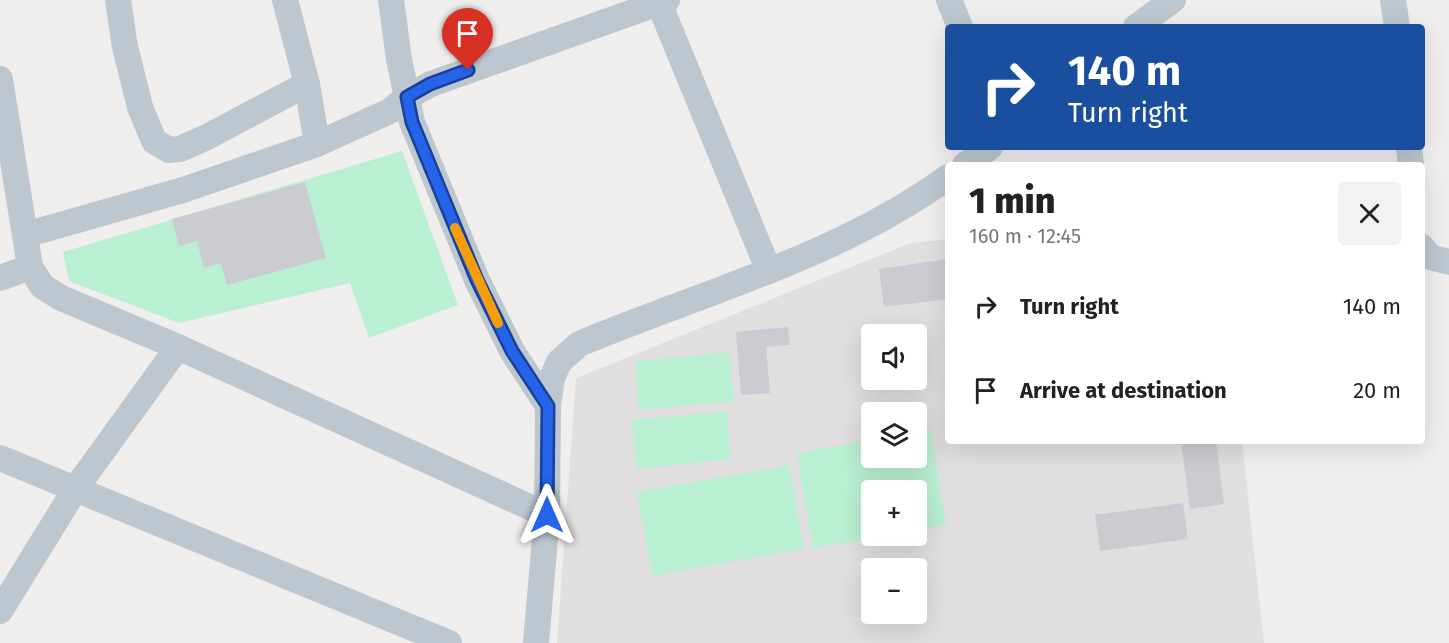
<!DOCTYPE html>
<meta charset="utf-8">
<style>
body{margin:0;font-family:"Fira Sans",sans-serif;background:#f2f2f2;color:#222;height:100vh;display:flex;flex-direction:column;font-size:22px;white-space:nowrap}
*{box-sizing:border-box;margin:0}
p{font-size:20px;color:#767676}
.icon{flex:none;width:33px;height:33px;fill:none;stroke:currentColor;stroke-width:2;stroke-linecap:round;stroke-linejoin:round}
.map{position:relative;flex:1;overflow:hidden}
.sheet{position:absolute;left:945px;top:162px;width:480px;height:282px;display:flex;flex-direction:column;background:#fff;border-radius:6px;box-shadow:0 6px 24px #0002}
.sheet>*{flex:none}
.guide{position:absolute;left:945px;top:24px;width:480px;height:126px;border-radius:6px;box-shadow:0 6px 24px #0002;background:#1a4fa0;color:#fff;overflow:hidden}
.controls{position:absolute;left:861px;top:324px;display:grid;gap:12px}
.controls a{display:grid;place-items:center;width:66px;height:66px;border-radius:6px;background:#fff;box-shadow:0 6px 24px #0002;font-size:30px}
.pin{position:absolute;display:grid;place-items:center;width:51px;height:51px;color:#fff;margin:-62px -26px;border-radius:50% 50% 50% 0;rotate:-45deg;box-shadow:0 0 6px #0007}
.pin .icon{rotate:45deg}
.me{position:absolute;width:66px;margin:-33px;rotate:0deg;stroke-linejoin:round;filter:drop-shadow(0 0 4px #0008)}
.turn{display:flex;align-items:center;gap:21px;height:126px;padding:0 24px;font-size:27px}
.turn .icon{width:78px;height:78px;stroke-width:2.5}
.turn b{display:block;font-size:42px;line-height:51px}
.round{display:grid;place-items:center;flex:none;width:63px;height:63px;border-radius:6px;background:#f2f2f2}
.overview{display:flex;align-items:center;justify-content:space-between;height:102px;padding:0 24px}
h1{font-size:36px;font-weight:800;line-height:45px}
ul{padding:0;list-style:none}
li{display:flex;align-items:center;gap:18px;height:84px;padding:0 24px}
li div{flex:1}
li b{display:block;font-size:22px}
li em{font-style:normal}
.map>svg:first-child{display:block}
.education{fill:#e1dedf;fill-rule:evenodd}
.green{fill:#b9f0d1}
.building{fill:#caccd2}
.lines{fill:none;stroke-linecap:round;stroke-linejoin:round}
.minor{stroke:#bdc7d0;stroke-width:26}
.route-casing{stroke:#184099;stroke-width:15}
.route{stroke:#2563eb;stroke-width:10}
.slow{stroke:#f59e0b;stroke-width:10}
</style>
<div class="map">
<svg width="1449" height="643" viewBox="0 0 1449 643">
<rect width="100%" height="100%" fill="#f0eded"/>
<!-- education -->
<path class="education" d="M948 239V441H1242L1264 643H557L576 378 911 243ZM872 334H916V380H872ZM872 412H916V458H872ZM872 490H916V536H872ZM872 568H916V614H872Z"/>
<!-- green -->
<g class="green">
<path d="M402 151 458 305 369 338 350 283 179 323 69 281 63 252Z"/>
<path d="M729 352 734 401 639 410 635 361Z"/>
<path d="M726 411 731 459 637 469 632 420Z"/>
<path d="M930 430 946 525 917 530 916 490H872V536H886L813 548 797 453 871 440 872 458H916L917 433Z"/>
<path d="M789 465 804 549 652 576 637 492Z"/>
</g>
<!-- building -->
<g class="building">
<path d="M305 182 326 258 227 285 221 263 204 268 197 241 179 246 172 219Z"/>
<path d="M948 259V299L884 307 879 269Z"/>
<path d="M788 327 790 345 766 347 770 393 741 395 736 332Z"/>
<path d="M1181 441H1216L1224 504 1190 509Z"/>
<path d="M1183 503 1188 539 1100 551 1095 515Z"/>
</g>
<g class="lines">
<!-- minor -->
<g class="minor">
<path d="M118 0 125 47 140 107 154 141 169 150 180 149 205 138 307 84"/>
<path d="M285 0 307 84 317 144"/>
<path d="M391 0 399 59 412 122 477 280 512 351 548 406"/>
<path d="M949 0 960 27"/>
<path d="M1393 0 1397 27"/>
<path d="M659 3 769 271"/>
<path d="M1136 27 1173 0"/>
<path d="M0 79 30 267 42 286 61 298 178 347 547 515"/>
<path d="M1409 147 1411 165"/>
<path d="M965 165 990 147"/>
<path d="M25 235 183 190 317 144 390 111 407 97 431 84 667 0"/>
<path d="M1422 247 1430 257 1449 262"/>
<path d="M0 278 30 267"/>
<path d="M0 458 449 643"/>
<path d="M0 611 76 488 178 347"/>
<path d="M536 643 547 515 548 406 552 378 559 362 579 344C703 292 838 257 948 177"/>
</g>
</g>
<g class="lines">
<!-- route casing -->
<g class="route-casing">
<path id="route" d="M468 70 430 84 407 97 412 122 477 280 512 351 548 406 547 515"/>
</g>
<!-- route -->
<use href="#route" class="route"/>
<!-- slow -->
<path class="slow" d="M455 228 498 323"/>
</g>
</svg>
<div class="controls">
<a><svg class="icon" aria-label="sound" viewBox="0 0 24 24"><path d="M4 9h4l5-4v14l-5-4H4zM17 9q2 3 0 6"/></svg></a>
<a><svg class="icon" aria-label="layers" viewBox="0 0 24 24"><path d="M12 4l9 5-9 5-9-5zM3 14l9 5 9-5"/></svg></a>
<a>+</a>
<a>−</a>
</div>
<div class="pin" style="left:468px;top:70px;background:#d93025"><svg class="icon" aria-label="arrive" viewBox="0 0 24 24"><path d="M6 21V4h12l-3 4 3 4H6"/></svg></div>
<svg class="me" style="left:547px;top:515px" viewBox="-20 -20 40 40"><path d="M0-17L14 15 0 8-14 15z" fill="#2563eb" stroke="#fff" stroke-width="4"/></svg>
<div class="guide">
<div class="turn"><svg class="icon" aria-label="right" viewBox="0 0 24 24"><path d="M7 20v-9h11M14 6l5 5-5 5"/></svg><div><b>140 m</b>Turn right</div></div>
</div>
<section class="sheet">
<div class="overview"><div><h1>1 min</h1><p>160 m · 12:45</p></div><a class="round"><svg class="icon" aria-label="close" viewBox="0 0 24 24"><path d="M6 6l12 12M18 6L6 18"/></svg></a></div>
<ul>
<li><svg class="icon" aria-label="right" viewBox="0 0 24 24"><path d="M7 20v-9h11M14 6l5 5-5 5"/></svg><div><b>Turn right</b></div><em>140 m</em></li>
<li><svg class="icon" aria-label="arrive" viewBox="0 0 24 24"><path d="M6 21V4h12l-3 4 3 4H6"/></svg><div><b>Arrive at destination</b></div><em>20 m</em></li>
</ul>
</section>
</div>
